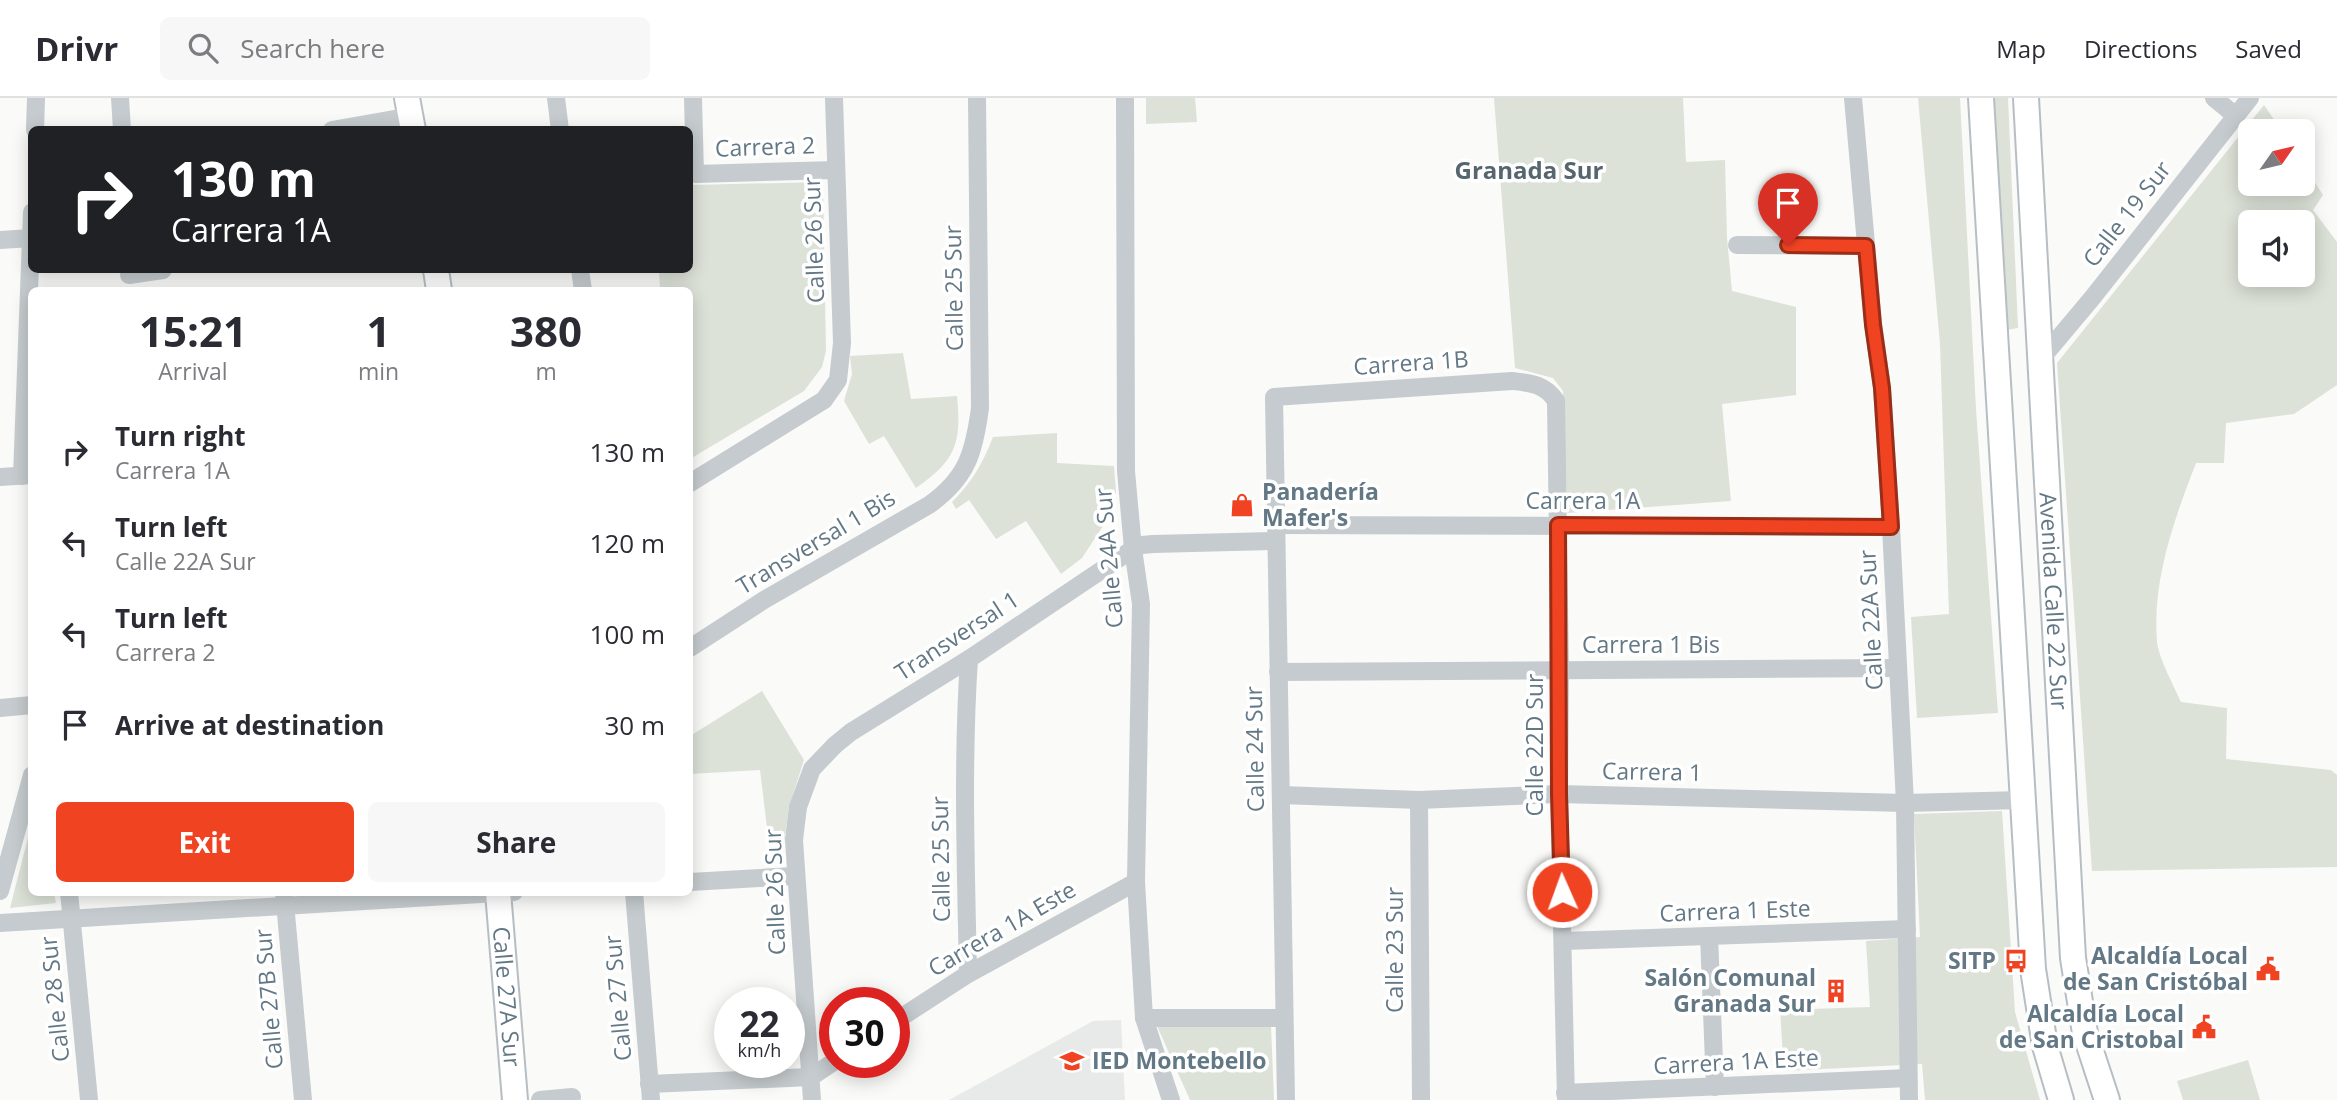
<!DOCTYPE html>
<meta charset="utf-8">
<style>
body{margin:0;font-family:"Open Sans",sans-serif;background:#f7f7f7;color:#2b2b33;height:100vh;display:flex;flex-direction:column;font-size:26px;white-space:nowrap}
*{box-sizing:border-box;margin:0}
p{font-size:23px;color:#7c7c81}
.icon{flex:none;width:38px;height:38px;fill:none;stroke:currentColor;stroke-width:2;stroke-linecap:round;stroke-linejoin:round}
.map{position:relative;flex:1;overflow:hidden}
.sheet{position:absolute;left:28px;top:189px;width:665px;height:609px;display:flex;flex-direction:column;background:#fff;border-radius:10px;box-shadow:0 4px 18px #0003}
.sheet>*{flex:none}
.top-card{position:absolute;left:28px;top:28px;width:665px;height:147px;border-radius:10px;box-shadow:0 4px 18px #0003;background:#202124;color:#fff;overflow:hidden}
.needle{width:46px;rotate:56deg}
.buttons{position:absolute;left:2238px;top:21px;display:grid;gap:14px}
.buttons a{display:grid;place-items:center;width:77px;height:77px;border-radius:10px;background:#fff;box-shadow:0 4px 18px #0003;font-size:35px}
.speed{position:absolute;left:714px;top:889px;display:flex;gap:14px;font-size:35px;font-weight:700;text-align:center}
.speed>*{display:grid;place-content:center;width:91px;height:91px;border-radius:50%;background:#fff;box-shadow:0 4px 18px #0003;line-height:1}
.speed small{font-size:18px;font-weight:400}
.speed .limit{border:10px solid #d22;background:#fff;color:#111}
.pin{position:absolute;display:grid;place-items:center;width:60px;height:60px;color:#fff;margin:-72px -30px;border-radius:50% 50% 50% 0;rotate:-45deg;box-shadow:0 0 7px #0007}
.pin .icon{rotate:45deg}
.me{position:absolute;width:77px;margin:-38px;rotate:358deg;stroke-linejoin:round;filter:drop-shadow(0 0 5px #0008)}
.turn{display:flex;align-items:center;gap:24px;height:147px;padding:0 28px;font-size:32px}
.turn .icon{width:91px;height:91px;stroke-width:2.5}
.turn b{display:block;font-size:49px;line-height:60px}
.eta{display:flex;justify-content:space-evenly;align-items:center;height:119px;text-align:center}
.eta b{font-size:42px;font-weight:700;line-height:49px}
.cta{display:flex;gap:14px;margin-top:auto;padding:14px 28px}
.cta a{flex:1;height:80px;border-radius:10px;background:#ef4322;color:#fff;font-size:28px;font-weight:700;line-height:80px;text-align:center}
.cta a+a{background:#f7f7f7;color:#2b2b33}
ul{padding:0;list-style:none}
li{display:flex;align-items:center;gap:21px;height:91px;padding:0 28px}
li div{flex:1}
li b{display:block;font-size:26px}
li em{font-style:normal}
header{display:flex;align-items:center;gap:42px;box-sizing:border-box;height:98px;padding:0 35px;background:#fff;border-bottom:2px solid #e1e1e2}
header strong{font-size:33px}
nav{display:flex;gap:38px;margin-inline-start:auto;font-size:24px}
.search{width:490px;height:63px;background:#f7f7f7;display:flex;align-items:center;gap:18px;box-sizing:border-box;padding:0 24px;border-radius:10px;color:#7c7c81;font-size:26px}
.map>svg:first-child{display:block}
.built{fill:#e8eae9}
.green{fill:#dce2d8;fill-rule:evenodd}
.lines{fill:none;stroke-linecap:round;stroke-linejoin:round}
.secondary-casing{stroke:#b7bec3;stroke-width:28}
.street{stroke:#c5cbce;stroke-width:18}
.secondary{stroke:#fff;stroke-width:24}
.route-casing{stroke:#9b2c16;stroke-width:18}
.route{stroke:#ef4322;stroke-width:12}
.labels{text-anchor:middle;stroke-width:7;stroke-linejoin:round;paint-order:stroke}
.street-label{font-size:23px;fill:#637885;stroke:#fff}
.poi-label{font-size:23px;font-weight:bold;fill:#637885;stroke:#fff;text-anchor:end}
.neighbourhood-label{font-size:24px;font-weight:bold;fill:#55666f;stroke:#fff}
</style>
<header>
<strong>Drivr</strong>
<div class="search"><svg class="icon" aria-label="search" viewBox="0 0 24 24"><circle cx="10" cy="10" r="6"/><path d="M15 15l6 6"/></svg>Search here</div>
<nav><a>Map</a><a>Directions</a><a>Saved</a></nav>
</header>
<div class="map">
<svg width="2337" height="1002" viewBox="0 0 2337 1002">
<rect width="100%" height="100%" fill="#fafaf8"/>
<!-- built -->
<path class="built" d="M1121 922 1125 1002H949L1093 923Z"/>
<!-- green -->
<g class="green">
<path d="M1146 0H1195L1197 24 1146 26Z"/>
<path d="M1494 0H1683L1686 64 1725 62 1727 140 1732 193 1796 209V297L1722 306 1731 403 1567 415 1563 293 1553 280 1515 270Z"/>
<path d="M1918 0H1960L1976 311 1998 615 1917 620 1911 519 1949 516 1940 246Z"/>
<path d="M1989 0H2008L2018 230 2000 233Z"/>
<path d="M2264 7 2282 33H2250V86H2303V66L2323 97 2313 112 2337 144V287L2294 316 2226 325 2224 365H2196C2174 422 2152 482 2157 544 2159 561 2174 588 2181 604L2227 610 2226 661 2331 672 2337 677V769L2092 773 2057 265ZM2250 124H2303V177H2250Z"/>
<path d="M690 78 691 87 823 84 826 253 822 269 804 293 690 361V192H660L659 172H690Z"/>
<path d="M903 255 911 301 957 298C962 346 955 363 916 390L884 338 869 346 844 303 852 276 850 258Z"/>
<path d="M1057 335V365L1114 368 1116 394 1103 428 1082 460 1061 476 1026 423 996 441 969 402 956 411 952 404C972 384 983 365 993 339Z"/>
<path d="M762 593 804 662 789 709 783 754H770L760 672 690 676V638Z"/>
<path d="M2002 713 2015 914 2040 1002H1925L1922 966 1784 973 1780 912 1870 909 1866 843 1920 839 1914 716Z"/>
<path d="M31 728 32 794 54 795 56 805 10 810Z"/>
<path d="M1157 928H1271L1274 1002H1190Z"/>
<path d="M2248 962 2260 1002H2183L2177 983Z"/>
</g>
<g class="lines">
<!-- secondary casing -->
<g class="secondary-casing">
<g id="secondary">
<path d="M407 0 413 32"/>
<path d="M1981 0 2033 871 2045 948 2061 1002"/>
<path id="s1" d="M2026 0 2073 860 2085 935 2107 1002"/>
<path d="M436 172 439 192"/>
<path id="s2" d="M498 794 515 1002"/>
</g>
</g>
<!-- street -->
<g class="street">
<path d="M120 0 122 32"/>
<path d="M556 0 560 32"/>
<path d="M693 0 695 76 836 72"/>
<path d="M1125 0 1126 373 1133 451 1141 506 1136 784 1144 920 1171 1002"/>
<path d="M1853 0 1873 225 1882 290 1891 429 1905 705 1909 1002"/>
<path d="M2214 0 2236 18"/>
<path d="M35 32 36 0"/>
<path d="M332 32 411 18"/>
<path d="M0 142 32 140"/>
<path d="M1737 147 1866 148"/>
<path d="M580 172 583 192"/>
<path d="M129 177 163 172"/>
<path d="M2041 261 2093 199 2250 0"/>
<path d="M22 378 32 114"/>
<path d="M0 379 32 377"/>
<path d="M690 385 824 302 838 282 842 245 834 0"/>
<path d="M1276 427 1891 429"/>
<path d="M690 550 764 502 929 407C967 380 974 355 980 310L977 0"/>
<path d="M1278 574 1898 570"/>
<path d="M0 610 32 607"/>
<path d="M1281 697 1419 702 1559 696 1905 705 2023 702"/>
<path d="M1419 702 1421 1002"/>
<path d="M690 784 795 778"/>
<path d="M0 793 32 677"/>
<path d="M69 794 89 1002"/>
<path d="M284 794 303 1002"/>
<path d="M634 794 651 1002"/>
<path d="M0 825 514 794"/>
<path d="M1709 838 1715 989"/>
<path d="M1564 843 1907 831"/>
<path d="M968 876C966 771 962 666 969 561"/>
<path d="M1144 920H1284"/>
<path d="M894 924 968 876 1136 784"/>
<path d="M649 986 811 979 835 963"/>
<path d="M1565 995 1908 980"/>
<path d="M540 1002 572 999"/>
<path d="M812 1002 794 742 798 709 812 671 835 647 851 634 969 561 1133 451 1142 447 1153 446 1276 443"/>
<path d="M1286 1002 1274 299 1512 283C1531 285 1545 286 1556 303L1560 572 1559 696 1566 1002"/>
</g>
<!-- secondary -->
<use href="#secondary" class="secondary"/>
</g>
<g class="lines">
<!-- route casing -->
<g class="route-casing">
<path id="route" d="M1562 794 1559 696 1558 427 1891 429 1882 290 1873 227 1866 148 1788 147"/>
</g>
<!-- route -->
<use href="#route" class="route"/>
</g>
<!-- icons -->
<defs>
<g id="shop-bare" transform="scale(1.89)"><path d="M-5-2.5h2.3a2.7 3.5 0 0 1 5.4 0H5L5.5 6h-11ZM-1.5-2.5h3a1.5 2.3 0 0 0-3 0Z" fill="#ef4322" stroke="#fff" stroke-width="2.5" paint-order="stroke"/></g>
<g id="bus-bare" transform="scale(1.89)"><path d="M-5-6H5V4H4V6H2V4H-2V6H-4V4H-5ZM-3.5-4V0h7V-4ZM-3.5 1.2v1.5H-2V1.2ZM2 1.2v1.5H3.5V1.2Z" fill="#ef4322" stroke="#fff" stroke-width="2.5" paint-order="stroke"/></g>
<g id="civic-bare" transform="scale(1.89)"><path d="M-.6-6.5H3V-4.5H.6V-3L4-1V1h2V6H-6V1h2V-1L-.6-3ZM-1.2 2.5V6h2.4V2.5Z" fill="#ef4322" stroke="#fff" stroke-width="2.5" paint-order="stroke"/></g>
<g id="building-bare" transform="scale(1.89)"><path d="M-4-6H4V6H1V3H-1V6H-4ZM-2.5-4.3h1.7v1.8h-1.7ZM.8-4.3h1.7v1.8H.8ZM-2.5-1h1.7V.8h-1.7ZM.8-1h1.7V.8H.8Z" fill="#ef4322" stroke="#fff" stroke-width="2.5" paint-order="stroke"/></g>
<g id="school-bare" transform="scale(1.89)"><path d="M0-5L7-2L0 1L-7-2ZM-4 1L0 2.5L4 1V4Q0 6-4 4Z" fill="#ef4322" stroke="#fff" stroke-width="2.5" paint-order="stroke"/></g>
</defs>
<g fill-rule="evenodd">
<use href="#shop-bare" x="1242" y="407"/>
<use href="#bus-bare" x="2016" y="863"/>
<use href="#civic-bare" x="2268" y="871"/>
<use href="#building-bare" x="1836" y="893"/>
<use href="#civic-bare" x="2204" y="929"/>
<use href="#school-bare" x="1072" y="963"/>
</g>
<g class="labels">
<!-- street labels -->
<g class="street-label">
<text transform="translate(765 49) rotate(-2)" y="8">Carrera 2</text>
<text transform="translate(2127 116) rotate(-52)" y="8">Calle 19 Sur</text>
<text transform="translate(814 142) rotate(-92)" y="8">Calle 26 Sur</text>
<text transform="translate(954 190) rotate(-91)" y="8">Calle 25 Sur</text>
<text transform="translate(1411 265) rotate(-4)" y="8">Carrera 1B</text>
<text x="1583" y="411">Carrera 1A</text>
<text transform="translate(816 444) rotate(-31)" y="8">Transversal 1 Bis</text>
<text transform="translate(1109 460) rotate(-95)" y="8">Calle 24A Sur</text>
<text dy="8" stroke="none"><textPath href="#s1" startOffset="504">Avenida Calle 22 Sur</textPath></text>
<text transform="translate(1871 522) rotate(-93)" y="8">Calle 22A Sur</text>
<text transform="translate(957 538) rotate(-33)" y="8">Transversal 1</text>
<text x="1651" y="555">Carrera 1 Bis</text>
<text transform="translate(1535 647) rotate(-90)" y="8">Calle 22D Sur</text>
<text transform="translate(1255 651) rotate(-91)" y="8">Calle 24 Sur</text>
<text transform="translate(1652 674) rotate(1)" y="8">Carrera 1</text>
<text transform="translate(941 761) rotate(-91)" y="8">Calle 25 Sur</text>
<text transform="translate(775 794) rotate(-92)" y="8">Calle 26 Sur</text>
<text transform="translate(1735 813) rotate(-2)" y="8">Carrera 1 Este</text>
<text transform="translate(1002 831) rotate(-30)" y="8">Carrera 1A Este</text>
<text transform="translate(1395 852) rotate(-90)" y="8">Calle 23 Sur</text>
<text dy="8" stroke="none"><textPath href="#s2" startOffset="105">Calle 27A Sur</textPath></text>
<text transform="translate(618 900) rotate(-95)" y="8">Calle 27 Sur</text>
<text transform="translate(55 901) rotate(-96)" y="8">Calle 28 Sur</text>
<text transform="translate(269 901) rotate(-95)" y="8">Calle 27B Sur</text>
<text transform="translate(1736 964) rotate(-3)" y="8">Carrera 1A Este</text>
</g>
<!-- poi labels -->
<g class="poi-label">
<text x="1262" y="402" text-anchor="start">Panadería<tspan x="1262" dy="26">Mafer's</tspan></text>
<text x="2248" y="866">Alcaldía Local<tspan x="2248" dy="26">de San Cristóbal</tspan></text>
<text x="1996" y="871">SITP</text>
<text x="1816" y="888">Salón Comunal<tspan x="1816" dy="26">Granada Sur</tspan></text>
<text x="2184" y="924">Alcaldía Local<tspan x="2184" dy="26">de San Cristobal</tspan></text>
<text x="1092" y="971" text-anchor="start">IED Montebello</text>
</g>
<!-- neighbourhood labels -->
<g class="neighbourhood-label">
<text x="1529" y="81">Granada Sur</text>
</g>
</g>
</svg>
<div class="buttons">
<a><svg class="needle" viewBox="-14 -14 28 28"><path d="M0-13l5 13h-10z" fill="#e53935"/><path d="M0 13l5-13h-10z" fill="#7c7c81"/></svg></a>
<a><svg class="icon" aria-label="sound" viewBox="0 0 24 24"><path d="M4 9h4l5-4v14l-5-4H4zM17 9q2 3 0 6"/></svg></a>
</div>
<div class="speed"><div>22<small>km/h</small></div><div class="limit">30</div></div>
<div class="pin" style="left:1788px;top:147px;background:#d93025"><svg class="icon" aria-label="arrive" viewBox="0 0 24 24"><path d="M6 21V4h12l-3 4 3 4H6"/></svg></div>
<svg class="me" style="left:1562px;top:794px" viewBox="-20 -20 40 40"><circle r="17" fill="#ef4322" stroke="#fff" stroke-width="3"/><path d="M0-11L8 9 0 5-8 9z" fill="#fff"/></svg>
<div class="top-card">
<div class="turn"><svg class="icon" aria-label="right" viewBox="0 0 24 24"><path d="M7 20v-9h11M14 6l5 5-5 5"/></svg><div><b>130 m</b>Carrera 1A</div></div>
</div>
<section class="sheet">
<div class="eta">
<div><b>15:21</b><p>Arrival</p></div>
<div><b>1</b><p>min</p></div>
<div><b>380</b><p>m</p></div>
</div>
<ul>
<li><svg class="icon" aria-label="right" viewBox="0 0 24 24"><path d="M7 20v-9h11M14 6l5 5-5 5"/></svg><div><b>Turn right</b><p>Carrera 1A</p></div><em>130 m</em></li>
<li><svg class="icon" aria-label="left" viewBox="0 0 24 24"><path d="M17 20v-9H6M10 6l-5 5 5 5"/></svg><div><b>Turn left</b><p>Calle 22A Sur</p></div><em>120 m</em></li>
<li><svg class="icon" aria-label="left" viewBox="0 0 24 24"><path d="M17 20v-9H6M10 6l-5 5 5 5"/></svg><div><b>Turn left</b><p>Carrera 2</p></div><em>100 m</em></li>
<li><svg class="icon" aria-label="arrive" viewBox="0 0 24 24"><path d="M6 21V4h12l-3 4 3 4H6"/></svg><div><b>Arrive at destination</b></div><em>30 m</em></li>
</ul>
<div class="cta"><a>Exit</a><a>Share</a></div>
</section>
</div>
